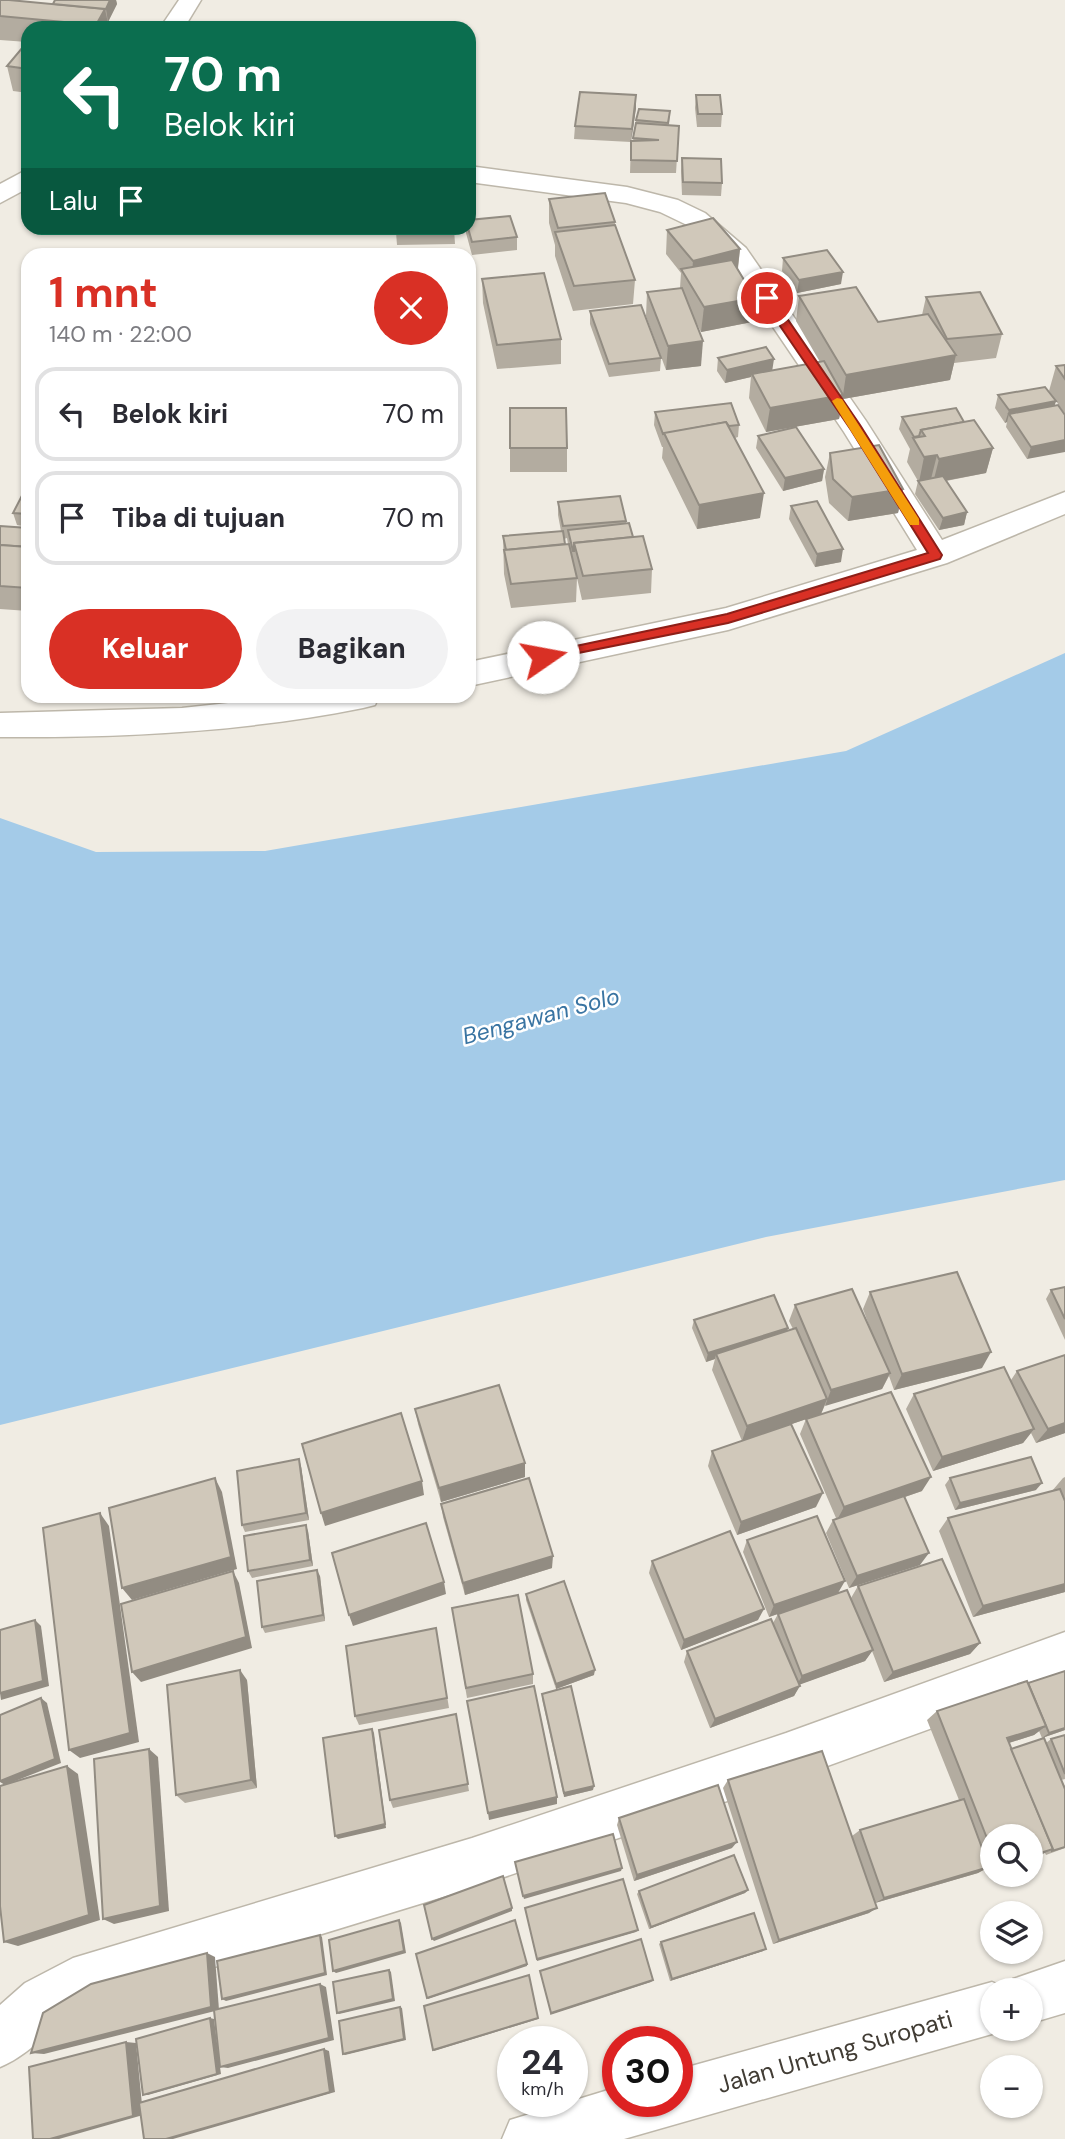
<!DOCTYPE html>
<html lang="id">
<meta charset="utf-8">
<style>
body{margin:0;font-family:"DM Sans",sans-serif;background:#f2f2f3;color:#2b2b33;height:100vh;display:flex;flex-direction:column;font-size:26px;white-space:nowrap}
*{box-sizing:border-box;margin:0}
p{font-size:23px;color:#7c7c81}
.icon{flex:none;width:38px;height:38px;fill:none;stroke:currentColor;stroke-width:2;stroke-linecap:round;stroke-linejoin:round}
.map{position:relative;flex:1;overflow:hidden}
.details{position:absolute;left:21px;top:248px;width:455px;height:455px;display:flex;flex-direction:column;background:#fff;border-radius:21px;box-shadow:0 2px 5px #0004}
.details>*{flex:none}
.hud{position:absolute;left:21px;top:21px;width:455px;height:214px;border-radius:21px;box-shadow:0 2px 5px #0004;background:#0b6e4f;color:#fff;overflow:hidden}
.buttons{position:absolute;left:980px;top:1824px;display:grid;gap:14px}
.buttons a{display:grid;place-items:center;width:63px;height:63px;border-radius:50%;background:#fff;box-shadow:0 2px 5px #0004;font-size:35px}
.speed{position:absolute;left:497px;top:2026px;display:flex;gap:14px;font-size:35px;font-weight:700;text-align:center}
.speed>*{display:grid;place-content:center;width:91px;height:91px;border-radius:50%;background:#fff;box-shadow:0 2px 5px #0004;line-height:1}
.speed small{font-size:18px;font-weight:400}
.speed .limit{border:10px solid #d22;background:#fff;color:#111}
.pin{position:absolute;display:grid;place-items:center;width:60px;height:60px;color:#fff;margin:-30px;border:4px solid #fff;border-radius:50%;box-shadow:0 2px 7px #0007}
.me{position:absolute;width:77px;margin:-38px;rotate:78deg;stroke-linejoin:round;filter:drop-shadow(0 0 5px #0008)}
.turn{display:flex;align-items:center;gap:24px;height:147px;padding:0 28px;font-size:32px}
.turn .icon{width:91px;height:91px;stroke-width:2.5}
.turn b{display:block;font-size:49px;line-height:60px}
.then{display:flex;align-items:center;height:66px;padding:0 28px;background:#0003;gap:14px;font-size:26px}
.round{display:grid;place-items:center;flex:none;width:74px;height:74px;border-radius:37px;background:#f2f2f3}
.overview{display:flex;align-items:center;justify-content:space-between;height:119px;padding:0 28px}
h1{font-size:42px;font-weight:700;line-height:52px;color:#d93025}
.button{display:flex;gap:14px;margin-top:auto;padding:14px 28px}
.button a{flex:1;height:80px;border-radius:42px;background:#d93025;color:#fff;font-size:28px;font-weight:700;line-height:80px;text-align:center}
.button a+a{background:#f2f2f3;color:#2b2b33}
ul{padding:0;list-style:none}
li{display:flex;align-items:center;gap:21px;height:94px;margin:0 14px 10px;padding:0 14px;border:4px solid #e1e1e2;border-radius:21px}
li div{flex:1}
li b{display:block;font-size:26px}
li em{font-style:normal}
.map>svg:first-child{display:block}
.water{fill:#a4cbe8}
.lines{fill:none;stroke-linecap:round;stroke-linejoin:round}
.minor-casing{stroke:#bdb7aa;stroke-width:3}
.minor{fill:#fff;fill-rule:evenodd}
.wall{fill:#b3aca0;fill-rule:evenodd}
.shaded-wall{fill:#928c82}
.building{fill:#d0c8ba;stroke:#928c82;stroke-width:2}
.route{fill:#d93025;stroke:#8d1f18;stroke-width:2}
.slow{fill:#f59e0b}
.labels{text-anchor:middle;stroke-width:5;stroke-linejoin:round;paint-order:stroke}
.water-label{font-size:23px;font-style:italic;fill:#3974a2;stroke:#fff}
.near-street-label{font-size:24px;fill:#413c34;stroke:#fff}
</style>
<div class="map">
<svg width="1065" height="2139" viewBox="0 0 1065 2139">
<rect width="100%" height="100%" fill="#f0ece3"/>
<!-- water -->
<path class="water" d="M1065 653V1180L766 1237 0 1425V818L96 852 265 851 846 751Z"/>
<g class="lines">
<!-- minor casing -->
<g class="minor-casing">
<g id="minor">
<path d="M179 0H201L184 28H160Z"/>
<path d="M469 166 627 187 678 200 705 213 746 248 866 421 942 540 1065 492V514L947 563 728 630 469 686V662L726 608 917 550 844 432 727 259 687 225 660 212 626 203 469 182Z"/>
<path d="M28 169V188L0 203V184Z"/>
<path d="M292 696H379L375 705 363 708C243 732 122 738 0 737V713L182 708Z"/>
<path d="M1065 1632V1680L786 1781 472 1888 84 2007C53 2024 32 2054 0 2067V2005L25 1983 73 1958 472 1838 786 1733Z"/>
<path d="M1065 1961V2013L1031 2023V1990H992V2028H1006L992 2034 624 2139H502L510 2120 618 2087V2102H677V2070L992 1982 1008 1989 1013 1979Z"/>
</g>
</g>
<!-- minor -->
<use href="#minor" class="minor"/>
</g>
<!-- wall -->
<g class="wall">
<path d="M0 0 53 4 55 0H116L117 4 108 22 109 28H28V93L13 91 7 66 27 42 0 40Z"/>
<path d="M696 95 722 114 721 127H697L695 108Z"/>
<path d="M636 108 631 141H633L636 120 670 111 669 125 679 126 676 173H630L631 142 574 139 575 126Z"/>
<path d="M682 158 722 183 721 196 682 195 681 171Z"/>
<path d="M549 199 615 222V226L635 280 633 304 573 311 555 256V245L549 223Z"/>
<path d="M454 228 455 244 397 245 396 232Z"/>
<path d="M466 228 517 237V250L472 255 466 233Z"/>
<path d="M667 230 740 249 738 269 755 298 752 322 701 332 696 322 701 366 666 370 646 316 647 292 680 288 681 273 666 254Z"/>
<path d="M783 258 841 284 797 293 782 271Z"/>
<path d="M482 279 561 339V364L497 369 483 303Z"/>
<path d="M469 282 474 306V360H469Z"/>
<path d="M799 296 878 322 922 315 926 297 1002 334 996 358 954 363 950 380 843 399 839 419 766 432 749 398 751 377 725 383 717 371 718 358 773 370 820 362 796 321Z"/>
<path d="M590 311 661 358 660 371 609 377 590 324Z"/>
<path d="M1065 365V414L1049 391 1056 366Z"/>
<path d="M998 395 1056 401 1027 459 1006 427 1007 422 1005 423 995 408Z"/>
<path d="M510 408 567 448V472H510Z"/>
<path d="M655 412 739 425 738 437 735 438 760 518 697 529 662 458 663 447H662L654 425Z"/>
<path d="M902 417 964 422 993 448 986 473 946 481 967 512 964 525 939 530 915 494 918 481 907 462 910 449 899 429Z"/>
<path d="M758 436 824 469 822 481 783 491 756 448Z"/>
<path d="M830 453 903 489 898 513 848 521 829 503 825 477Z"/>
<path d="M28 484V527L17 525 13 513Z"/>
<path d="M558 502 626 521V523L633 537 652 569 651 593 582 600 577 578 576 602 511 608 504 574 503 536 561 531 558 515ZM567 538 568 544H565L564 539Z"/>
<path d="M791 506 841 562 815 567 789 519Z"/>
<path d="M0 526 28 528V611L0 609Z"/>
<path d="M1065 1287V1340L1046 1299 1051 1290Z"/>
<path d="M870 1292 982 1368 894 1390 889 1376 882 1389 825 1405 821 1414 742 1441 712 1370 715 1359 706 1362 692 1328 694 1320 788 1328 787 1331 793 1329 789 1321 795 1305 873 1336 863 1309Z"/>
<path d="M1017 1371 1065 1433 1036 1443 1031 1433 1023 1443 933 1471 906 1409 914 1394 1011 1380Z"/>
<path d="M415 1409 525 1463V1477L441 1502 418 1424Z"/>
<path d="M806 1419 922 1491 905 1497 920 1565 849 1588 826 1533 833 1520 836 1518 800 1434Z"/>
<path d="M712 1451 816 1507 737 1535 708 1466Z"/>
<path d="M301 1466 309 1520 245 1532 242 1525Z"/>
<path d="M1065 1477V1592L973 1617 939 1531 948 1518 1052 1491 1063 1478Z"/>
<path d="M950 1478 1036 1490 955 1510 945 1485Z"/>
<path d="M441 1504 552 1568 465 1595 443 1517Z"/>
<path d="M308 1531 313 1566 252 1578 248 1571Z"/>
<path d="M747 1540 838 1593 769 1617 743 1552Z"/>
<path d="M652 1561 758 1620 681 1650 649 1573Z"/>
<path d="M320 1576 325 1621 265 1633 262 1627Z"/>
<path d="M858 1586 980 1643 970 1654 884 1682 872 1651 865 1661 800 1684 794 1696 710 1728 684 1662 687 1651 773 1623 778 1614 851 1598Z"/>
<path d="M526 1594 594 1675 556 1689 526 1600Z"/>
<path d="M452 1608 533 1674V1684L467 1698Z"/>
<path d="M436 1628 449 1708 359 1725 355 1716Z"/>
<path d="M1065 1671V1730L1042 1738 1039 1731 1034 1735 1009 1743 1011 1749 1046 1743 1051 1739 1065 1735V1779L1061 1780 1064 1786 1065 1785V1848L1046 1855 1045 1853 1040 1855 992 1836V1871L987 1873 985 1869 978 1873 875 1903 869 1913 773 1944 723 1788 728 1780 852 1836 860 1830 959 1800 927 1720 937 1711Z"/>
<path d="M247 1680 257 1788 185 1803 176 1795Z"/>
<path d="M542 1694 593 1790 564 1797 542 1699Z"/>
<path d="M456 1714 469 1791 393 1808 390 1800Z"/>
<path d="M619 1818 732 1848 634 1881 617 1825Z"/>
<path d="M748 1890 745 1893 649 1929 637 1894 639 1891Z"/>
<path d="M661 1942 763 1951 670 1981 659 1944Z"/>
</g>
<!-- shaded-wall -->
<g class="shaded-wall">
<path d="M110 0H116L117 4 108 22 106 9Z"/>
<path d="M105 9 109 28H96V25Z"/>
<path d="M636 95V108L631 142 632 129Z"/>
<path d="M740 249 737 274 691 286 693 261Z"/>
<path d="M843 272 841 284 797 293 799 280Z"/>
<path d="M474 282V360L473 335Z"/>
<path d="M755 298 752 322 701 332 704 307Z"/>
<path d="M703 341 701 366 666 370 668 346Z"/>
<path d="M956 355 950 380 843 399 839 419 766 432 770 408 843 395 846 375Z"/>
<path d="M774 359 772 372 752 374 751 377 725 383 727 370Z"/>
<path d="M1056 401 1052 414H1009L1007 422 1005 423 1009 410Z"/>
<path d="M1065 440V452L1027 459 1031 447Z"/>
<path d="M993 448 986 473 933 483 939 459Z"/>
<path d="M937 455 931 479 919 482 924 457Z"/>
<path d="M824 469 822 481 783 491 785 478Z"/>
<path d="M903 489 898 513 848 521 852 497Z"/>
<path d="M764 493 760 518 697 529 699 505Z"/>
<path d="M967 512 964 525 939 530 943 518Z"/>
<path d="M843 549 841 562 815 567 817 554Z"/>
<path d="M788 1328 785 1337 716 1354 715 1359 706 1362 708 1353Z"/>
<path d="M991 1352 982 1368 894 1390 902 1374Z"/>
<path d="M890 1373 882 1389 825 1406 831 1390Z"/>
<path d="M827 1399 821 1414 742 1441 747 1426Z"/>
<path d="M1065 1423V1433L1036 1443 1048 1429Z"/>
<path d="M1034 1429 1023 1443 933 1471 942 1457Z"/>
<path d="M299 1459 301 1466 309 1520 306 1513Z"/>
<path d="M525 1463V1477L441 1502 439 1488Z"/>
<path d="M931 1477 922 1491 837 1520 844 1507Z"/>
<path d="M215 1478 222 1492 237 1569 132 1600 122 1588Z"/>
<path d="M422 1481 424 1495 325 1526 321 1513Z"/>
<path d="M1042 1483 1036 1490 955 1510 960 1503Z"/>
<path d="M823 1493 816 1507 737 1535 741 1522Z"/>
<path d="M100 1513 109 1526 139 1742 80 1758 69 1750Z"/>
<path d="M306 1525 308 1531 313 1566 310 1560Z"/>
<path d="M929 1553 920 1565 849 1588 857 1576Z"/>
<path d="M553 1556 552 1568 465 1595 463 1583Z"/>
<path d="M317 1570 320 1576 325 1621 323 1615Z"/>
<path d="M233 1571 239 1583 252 1648 141 1682 132 1672Z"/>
<path d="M845 1581 838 1593 769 1617 774 1605Z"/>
<path d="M444 1582 446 1594 353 1626 349 1615Z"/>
<path d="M1065 1584V1592L973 1617 983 1606Z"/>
<path d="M764 1609 758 1620 681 1650 684 1640Z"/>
<path d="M35 1620 41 1626 49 1686 1 1700 0 1693Z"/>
<path d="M980 1643 970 1654 884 1682 893 1672Z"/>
<path d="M873 1650 865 1661 796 1686 802 1676Z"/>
<path d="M240 1670 247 1680 257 1788 251 1780Z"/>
<path d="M595 1670 594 1675 556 1689V1684Z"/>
<path d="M800 1686 794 1696 710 1728 715 1719Z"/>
<path d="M41 1698 47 1703 61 1763 5 1785 0 1782V1781Z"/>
<path d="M1046 1726 1034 1735 996 1747 1007 1738Z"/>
<path d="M1065 1728V1730L1042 1738 1049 1733Z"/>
<path d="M372 1729 374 1733 386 1828 338 1839 335 1836Z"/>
<path d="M149 1749 158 1757 169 1911 114 1924 103 1919Z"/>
<path d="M67 1766 78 1774 100 1920 18 1946 4 1942Z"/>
<path d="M594 1786 593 1790 564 1797V1793Z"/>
<path d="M557 1797V1804L489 1820 488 1813Z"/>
<path d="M737 1842 732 1848 634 1881 637 1875Z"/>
<path d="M1053 1849 1040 1855 1031 1858V1856Z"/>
<path d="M989 1867 978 1873 875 1903 884 1898Z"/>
<path d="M622 1868 621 1871 524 1899 523 1896Z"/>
<path d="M748 1890 745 1893 649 1929 651 1927Z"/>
<path d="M512 1908V1911L434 1941 432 1939Z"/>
<path d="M877 1908 869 1913 773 1944 779 1940Z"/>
<path d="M399 1920 401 1923 406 1953 336 1973 333 1971Z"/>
<path d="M638 1930 636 1932 537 1961V1959Z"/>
<path d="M320 1935 322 1937 327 1975 226 2001 222 1999Z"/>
<path d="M766 1949 763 1951 670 1981 672 1979Z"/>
<path d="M207 1953 215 1957 219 2010 44 2054 31 2053Z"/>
<path d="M527 1964V1966L428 1999 427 1998Z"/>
<path d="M389 1970 391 1972 395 2001 339 2014 337 2013Z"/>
<path d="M653 1980 651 1982 550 2015 551 2013Z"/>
<path d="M320 1984 326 1987 334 2040 228 2068 220 2067 221 2074 148 2095H143L210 2018 214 2019 220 2067Z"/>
<path d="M400 2007 402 2008 406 2040 345 2055 343 2054Z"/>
<path d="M538 2018V2019L434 2051 433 2050Z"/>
<path d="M126 2042 136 2043 143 2115 59 2139H50Z"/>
<path d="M324 2049 329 2051 335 2092 173 2139H166Z"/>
</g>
<!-- building -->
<g class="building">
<path d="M0 0H9L105 9 96 25 0 16Z"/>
<path d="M55 0H110L106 9 53 4Z"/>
<path d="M28 41V69L7 66Z"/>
<path d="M580 92 636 95 632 129 575 126Z"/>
<path d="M696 95H720L722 114H698Z"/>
<path d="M639 109 670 111 668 123 636 120Z"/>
<path d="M636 123 679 126 677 161 631 160V141L659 140 633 138Z"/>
<path d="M682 158 721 159 722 183 683 182Z"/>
<path d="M605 193 615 222 558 228 549 199Z"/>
<path d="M510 216 517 237 472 242 468 228H469V220Z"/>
<path d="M713 218 740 249 693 261 667 230Z"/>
<path d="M615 225 635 280 574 286 555 232Z"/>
<path d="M396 228H454V231L396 232Z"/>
<path d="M827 250 843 272 799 280 783 258Z"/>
<path d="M732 260 755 298 704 307 681 269Z"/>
<path d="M544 273 561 339 497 345 482 279Z"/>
<path d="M469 282H474L473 335 469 336Z"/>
<path d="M856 287 878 322 928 314 956 355 846 375 799 296Z"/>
<path d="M682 288 703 341 668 346 647 292Z"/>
<path d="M980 292 1002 334 947 339 926 297Z"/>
<path d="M641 305 661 358 609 364 590 311Z"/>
<path d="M766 347 774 359 727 370 718 358Z"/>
<path d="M824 361 843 395 770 408 752 374Z"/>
<path d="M1065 365V379L1056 366Z"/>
<path d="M1045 387 1056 401 1009 410 998 395Z"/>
<path d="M731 403 739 425 729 426 726 422 663 434 655 412Z"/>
<path d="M1058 405 1065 415V440L1031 447 1009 414Z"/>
<path d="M510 408H566L567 448H510Z"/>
<path d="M956 408 964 422 921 430 919 436 914 437 902 417Z"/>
<path d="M974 420 993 448 939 459 937 455 924 457 913 438 925 436 921 430Z"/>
<path d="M726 422 764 493 699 505 664 433Z"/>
<path d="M796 427 824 469 785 478 758 436Z"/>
<path d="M879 445 903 489 852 497 833 479 830 453Z"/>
<path d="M943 476 967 512 943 518 918 481Z"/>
<path d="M28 484V514L13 513Z"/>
<path d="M620 496 626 521 563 526 558 502Z"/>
<path d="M817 501 843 549 817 554 791 506Z"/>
<path d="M629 523 633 537 574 543V551H573L568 530Z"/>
<path d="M0 526 28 528V547L0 545Z"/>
<path d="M563 531 565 544 506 550 503 536Z"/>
<path d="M643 536 652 569 583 576 574 543Z"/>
<path d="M569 544 577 578 511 584 504 550Z"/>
<path d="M0 545 28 547V588L0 586Z"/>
<path d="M28 667V678H25Z"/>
<path d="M957 1272 991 1352 902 1374 870 1292Z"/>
<path d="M1065 1287V1319L1051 1290Z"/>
<path d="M852 1289 890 1373 831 1390 795 1305Z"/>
<path d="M774 1295 788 1328 708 1353 694 1320Z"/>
<path d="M796 1328 827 1399 747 1426 716 1354Z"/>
<path d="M1065 1355V1423L1048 1429 1017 1371Z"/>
<path d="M1004 1367 1034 1429 942 1457 914 1394Z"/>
<path d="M499 1385 525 1463 439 1488 415 1409Z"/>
<path d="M891 1392 931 1477 844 1507 806 1419Z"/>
<path d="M401 1413 422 1481 321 1513 302 1444Z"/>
<path d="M791 1424 823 1493 741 1522 712 1451Z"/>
<path d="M1031 1457 1042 1483 960 1503 950 1478Z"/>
<path d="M299 1459 306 1513 242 1525 237 1471Z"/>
<path d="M215 1478 231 1557 122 1588 109 1508Z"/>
<path d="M529 1478 553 1556 463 1583 441 1504Z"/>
<path d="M1060 1489 1065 1501V1584L983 1606 948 1518Z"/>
<path d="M904 1496 929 1553 857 1576 833 1520Z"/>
<path d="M100 1513 130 1733 69 1750 43 1528Z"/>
<path d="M817 1516 845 1581 774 1605 747 1540Z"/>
<path d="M426 1523 444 1582 349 1615 332 1553Z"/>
<path d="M306 1525 310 1560 248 1571 244 1536Z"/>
<path d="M730 1531 764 1609 684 1640 652 1561Z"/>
<path d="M942 1559 980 1643 893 1672 858 1586Z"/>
<path d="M317 1570 323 1615 262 1627 257 1581Z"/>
<path d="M233 1571 246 1637 132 1672 121 1604Z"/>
<path d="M564 1581 595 1670 556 1684 526 1594Z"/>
<path d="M847 1590 873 1650 802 1676 778 1614Z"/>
<path d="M518 1595 533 1674 466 1688 452 1608Z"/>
<path d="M771 1619 800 1686 715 1719 687 1651Z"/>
<path d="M35 1620 43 1681 0 1693V1630Z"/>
<path d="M436 1628 447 1698 355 1716 346 1646Z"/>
<path d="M240 1670 251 1780 176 1795 167 1685Z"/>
<path d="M1065 1671V1728L1049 1733 1028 1683Z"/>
<path d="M1027 1681 1046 1726 1007 1738 1053 1849 1031 1856V1836H992V1851L937 1711Z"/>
<path d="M534 1686 557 1797 488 1813 467 1701Z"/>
<path d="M571 1686 594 1786 564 1793 542 1694Z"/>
<path d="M41 1698 55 1759 0 1781V1715Z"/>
<path d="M456 1714 468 1784 390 1800 379 1730Z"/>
<path d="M372 1729 385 1824 335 1836 323 1738Z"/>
<path d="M1065 1735V1774L1051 1739Z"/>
<path d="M1044 1738 1065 1789V1847L1052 1851V1850L1053 1849 1011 1749Z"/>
<path d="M149 1749 160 1906 103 1919 94 1759Z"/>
<path d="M822 1751 877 1908 779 1940 728 1780Z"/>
<path d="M67 1766 89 1915 4 1942 0 1906V1786Z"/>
<path d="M718 1785 737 1842 637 1875 619 1818Z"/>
<path d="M964 1799 989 1867 884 1898 860 1830Z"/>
<path d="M613 1834 622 1868 523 1896 515 1862Z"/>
<path d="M734 1855 748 1890 651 1927 639 1891Z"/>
<path d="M503 1876 512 1908 432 1939 424 1905Z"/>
<path d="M623 1879 638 1930 537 1959 525 1908Z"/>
<path d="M754 1913 766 1949 672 1979 661 1942Z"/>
<path d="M399 1920 404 1951 333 1971 329 1940Z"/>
<path d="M515 1920 527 1964 427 1998 416 1954Z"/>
<path d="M320 1935 325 1973 222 1999 217 1961Z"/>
<path d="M641 1939 653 1980 551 2013 540 1971Z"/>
<path d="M207 1953 211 2007 31 2053 43 2013 91 1984Z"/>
<path d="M389 1970 393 1999 337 2013 333 1982Z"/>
<path d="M529 1975 538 2018 433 2050 424 2006Z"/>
<path d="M320 1984 329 2038 220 2067 214 2010Z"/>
<path d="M400 2007 404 2039 343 2054 339 2021Z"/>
<path d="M210 2018 217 2074 143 2095 136 2039Z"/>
<path d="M126 2042 133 2116 50 2139H33L29 2067Z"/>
<path d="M324 2049 330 2092 166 2139H144L139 2103Z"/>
</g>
<!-- route -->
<path class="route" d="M767 294 771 295 860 425 942 555 940 559 728 623 538 661 536 657 543 653 727 614 928 553 851 430 761 298Z"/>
<!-- slow -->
<path class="slow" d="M837 398 842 399 919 519V525H910L832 401Z"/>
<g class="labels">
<!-- water labels -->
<g class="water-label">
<text transform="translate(541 1016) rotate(-15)" y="8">Bengawan Solo</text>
</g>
<!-- near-street labels -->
<g class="near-street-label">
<text transform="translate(835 2052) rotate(-16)" y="8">Jalan Untung Suropati</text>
</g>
</g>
</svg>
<div class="buttons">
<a><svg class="icon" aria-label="search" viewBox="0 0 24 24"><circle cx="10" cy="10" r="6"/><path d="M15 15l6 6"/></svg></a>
<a><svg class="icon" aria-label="layers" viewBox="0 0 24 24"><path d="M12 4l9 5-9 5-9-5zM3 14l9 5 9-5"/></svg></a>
<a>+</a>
<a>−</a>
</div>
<div class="speed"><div>24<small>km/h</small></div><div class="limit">30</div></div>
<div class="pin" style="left:767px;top:298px;background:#d93025"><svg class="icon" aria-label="arrive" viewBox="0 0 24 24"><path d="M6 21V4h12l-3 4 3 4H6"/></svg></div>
<svg class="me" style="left:543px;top:657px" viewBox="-20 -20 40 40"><circle r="19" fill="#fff"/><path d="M0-13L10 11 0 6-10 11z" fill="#d93025"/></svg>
<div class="hud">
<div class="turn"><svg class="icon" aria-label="left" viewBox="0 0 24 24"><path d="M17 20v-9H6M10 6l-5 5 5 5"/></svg><div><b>70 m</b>Belok kiri</div></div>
<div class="then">Lalu<svg class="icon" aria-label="arrive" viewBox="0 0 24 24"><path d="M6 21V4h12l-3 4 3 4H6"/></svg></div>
</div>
<section class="details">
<div class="overview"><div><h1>1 mnt</h1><p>140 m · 22:00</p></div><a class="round" style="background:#d93025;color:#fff"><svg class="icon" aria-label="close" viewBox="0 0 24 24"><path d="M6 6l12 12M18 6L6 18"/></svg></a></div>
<ul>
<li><svg class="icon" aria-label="left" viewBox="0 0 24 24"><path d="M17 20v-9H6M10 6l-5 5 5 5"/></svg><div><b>Belok kiri</b></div><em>70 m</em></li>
<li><svg class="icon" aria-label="arrive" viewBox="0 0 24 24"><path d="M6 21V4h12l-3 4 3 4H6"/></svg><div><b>Tiba di tujuan</b></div><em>70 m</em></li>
</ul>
<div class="button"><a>Keluar</a><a>Bagikan</a></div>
</section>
</div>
